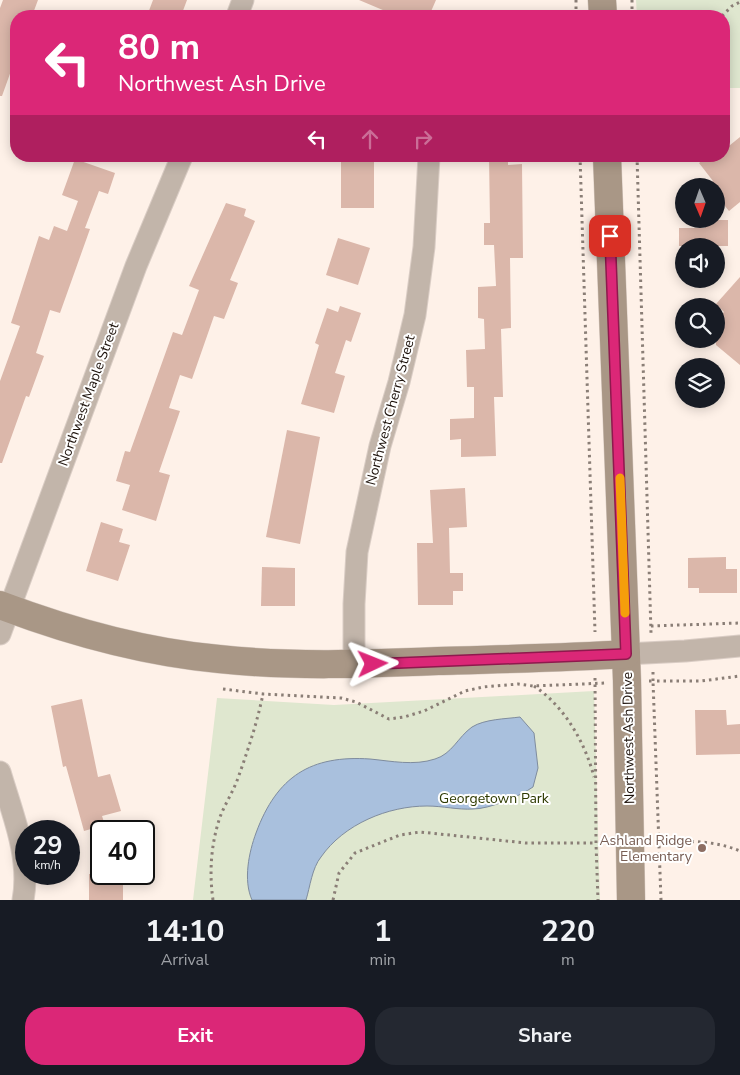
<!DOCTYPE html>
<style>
body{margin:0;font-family:"Nunito Sans",sans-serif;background:#242831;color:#f1f3f6;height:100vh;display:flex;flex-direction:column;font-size:19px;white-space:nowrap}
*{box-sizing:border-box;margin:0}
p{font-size:16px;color:#9ea1a6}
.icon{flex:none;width:28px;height:28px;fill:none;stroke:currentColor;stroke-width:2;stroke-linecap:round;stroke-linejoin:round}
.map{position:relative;height:900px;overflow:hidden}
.side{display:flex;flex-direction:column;background:#171b24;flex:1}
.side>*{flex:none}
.banner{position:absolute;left:10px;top:10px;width:720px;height:152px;border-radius:20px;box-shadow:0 2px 12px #0003;background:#db2777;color:#fff;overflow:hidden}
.needle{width:32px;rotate:178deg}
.buttons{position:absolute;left:675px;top:178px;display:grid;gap:10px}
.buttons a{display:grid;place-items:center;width:50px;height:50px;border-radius:50%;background:#171b24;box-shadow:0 2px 12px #0003;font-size:25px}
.speed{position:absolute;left:15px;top:820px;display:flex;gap:10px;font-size:25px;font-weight:700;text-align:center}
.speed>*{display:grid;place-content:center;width:65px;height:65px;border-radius:50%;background:#171b24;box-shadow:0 2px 12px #0003;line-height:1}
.speed small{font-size:12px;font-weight:400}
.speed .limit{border:2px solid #111;border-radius:8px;background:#fff;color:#111}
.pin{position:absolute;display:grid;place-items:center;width:42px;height:42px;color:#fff;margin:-21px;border-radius:10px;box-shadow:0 2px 8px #0006}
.me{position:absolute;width:55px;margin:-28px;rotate:88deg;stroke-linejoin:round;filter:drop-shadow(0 0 4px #0008)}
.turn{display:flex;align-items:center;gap:18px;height:105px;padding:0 25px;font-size:22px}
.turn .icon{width:65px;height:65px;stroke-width:2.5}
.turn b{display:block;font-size:35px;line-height:42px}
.lanes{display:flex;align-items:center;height:48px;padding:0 25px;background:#0003;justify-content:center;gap:25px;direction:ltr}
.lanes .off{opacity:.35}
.eta{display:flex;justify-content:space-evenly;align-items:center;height:85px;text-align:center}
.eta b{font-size:30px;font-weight:700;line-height:35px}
.primary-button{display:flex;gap:10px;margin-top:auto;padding:10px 25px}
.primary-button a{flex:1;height:58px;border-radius:20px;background:#db2777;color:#fff;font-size:20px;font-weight:700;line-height:58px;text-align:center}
.primary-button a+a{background:#242831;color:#f1f3f6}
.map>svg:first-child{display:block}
.green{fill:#dfe7cf}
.water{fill:#a9c0dd;stroke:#7f8c9e}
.building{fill:#dbb7aa}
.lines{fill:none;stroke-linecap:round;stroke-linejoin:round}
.street-casing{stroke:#dacdc5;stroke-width:23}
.secondary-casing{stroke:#dacdc5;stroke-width:29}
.path{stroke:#8a7e76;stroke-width:3;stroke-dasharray:2.5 4;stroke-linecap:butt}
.street{stroke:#c2b5aa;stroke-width:21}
.secondary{stroke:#a99786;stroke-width:28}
.route-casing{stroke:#8e194d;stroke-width:12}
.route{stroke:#db2777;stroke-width:9}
.slow{stroke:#f59e0b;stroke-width:9}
.education-dot{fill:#8d6e63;stroke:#fff;stroke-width:2}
.labels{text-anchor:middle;stroke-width:4;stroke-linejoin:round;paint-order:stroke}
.street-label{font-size:14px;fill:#1d120b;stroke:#fff}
.park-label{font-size:14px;fill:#2e3a01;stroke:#fff}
.education-label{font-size:14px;fill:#785e54;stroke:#fff;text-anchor:end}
</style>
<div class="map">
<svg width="740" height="900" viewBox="0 0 740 900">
<rect width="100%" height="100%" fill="#fef1e8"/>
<!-- green -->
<g class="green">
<path d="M636 0H740V88H724V16H637Z"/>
<path d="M594 691 600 900H193L217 698 334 705Z"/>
</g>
<!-- water -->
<path class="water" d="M520 717 534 733 538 768 533 787C520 796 490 809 473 809 458 810 443 806 427 806 388 806 344 824 321 857 312 868 310 887 306 900H252C243 880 249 852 256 833 277 776 311 755 370 759 391 761 414 766 435 759 452 754 458 737 472 727 485 719 505 719 520 717Z"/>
<!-- building -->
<g class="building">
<path d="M3 0H38L32 16H16V57L2 96H0V8Z"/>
<path d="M153 0H187L181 16H147Z"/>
<path d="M359 0H436L429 16H397Z"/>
<path d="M740 137V202L729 211 716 195V186L708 185 713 181 699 163 708 156H724V150Z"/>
<path d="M354 156H374V208H341V157Z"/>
<path d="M489 156H508V165L522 164 523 258H510L511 328 501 329 503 397H494L496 456 461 457V439L450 440V419L474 418V387H467L466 350 485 349 484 319 478 318V287L496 286 494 245H484V223H490Z"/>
<path d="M75 159 115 173 108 194 99 191 85 228 90 229 60 313 50 310 36 353 44 356 29 397 26 396 2 463H0V381L20 326 11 323 39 236 49 240 54 226 67 231 78 201 62 195Z"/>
<path d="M226 203 246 209 244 216 255 221 230 280 238 283 224 319 214 316 192 379 180 375 169 408 180 411 159 472 170 475 156 521 122 510 130 485 116 481 125 451 130 452 173 332 182 335 199 290 189 286Z"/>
<path d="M705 220H728V246H679V228H705Z"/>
<path d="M338 238 370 248 358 285 326 275Z"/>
<path d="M740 277V365L716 345V320L724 312 716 304Z"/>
<path d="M340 306 361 313 351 342 346 340 335 373 345 376 334 413 301 404 319 345 315 343 327 308 338 312Z"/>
<path d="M287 430 320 437 300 544 266 537Z"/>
<path d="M465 488 467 527 449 528 450 573H463V591H453V605H418L417 543H433L430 490Z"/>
<path d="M101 522 123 529 119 542 130 545 118 581 86 571Z"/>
<path d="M726 557V569H737V593H699V588H688V558Z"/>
<path d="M262 567 295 568V606H261Z"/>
<path d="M82 699 98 777 110 774 121 811 102 816 105 825 84 831 66 766 63 767 51 706Z"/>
<path d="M695 710H726L727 725 740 724V754L696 755Z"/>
<rect x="89" y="874" width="34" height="26"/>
</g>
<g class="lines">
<!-- street casing -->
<g class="street-casing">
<g id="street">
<path d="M237 16 243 0"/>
<path d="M0 634 136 266 182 156"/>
<path d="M626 654 685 651 740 646"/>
<path d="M354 664V604L357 552 380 446 399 382 415 315 424 247 429 156"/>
<path d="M0 772C12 813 31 857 23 900"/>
</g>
</g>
<!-- secondary casing -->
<g class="secondary-casing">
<g id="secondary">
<path d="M602 0 603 16"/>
<path d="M607 156 627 681 631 900"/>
<path d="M0 605C71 632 144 652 219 659 292 667 365 664 438 661 501 659 564 658 626 654"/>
</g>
</g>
<!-- path -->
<g class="path">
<path d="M576 0V16"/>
<path d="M632 0V16"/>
<path d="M722 16 732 6 740 2"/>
<path d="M580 156 595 632"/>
<path d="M637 156 651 633"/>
<path d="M651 626 740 623"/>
<path d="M653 672V681H701L740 676"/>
<path d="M595 678 596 843 598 900"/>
<path d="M649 681H653L661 900"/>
<path d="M534 686C564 706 585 742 594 777"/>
<path d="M223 689 263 694 341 698 356 702 389 719 404 717 424 711 465 691 483 687 518 684 533 686 606 683"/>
<path d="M659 842C687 841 714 840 740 851"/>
<path d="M213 900C209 872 211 844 220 817 225 804 233 792 238 778 248 750 257 723 263 694"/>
<path d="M333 900 339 873 355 853 400 835 420 832 526 843H596"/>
</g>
<!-- street -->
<use href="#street" class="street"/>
<!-- secondary -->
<use href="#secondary" class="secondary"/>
</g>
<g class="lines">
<!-- route casing -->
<g class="route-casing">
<path id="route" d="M373 664 626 654 610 236"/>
</g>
<!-- route -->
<use href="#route" class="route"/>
<!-- slow -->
<path class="slow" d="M620 478 625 613"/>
</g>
<!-- markers -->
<circle class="education-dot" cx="702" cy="848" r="5"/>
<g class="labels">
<!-- street labels -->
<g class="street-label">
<text transform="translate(88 394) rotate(-70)" y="5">Northwest Maple Street</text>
<text transform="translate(390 410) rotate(-75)" y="5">Northwest Cherry Street</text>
<text transform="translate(628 738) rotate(-91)" y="5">Northwest Ash Drive</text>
</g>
<!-- park labels -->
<g class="park-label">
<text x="494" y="803">Georgetown Park</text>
</g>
<!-- education labels -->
<g class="education-label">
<text x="692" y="845">Ashland Ridge<tspan x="692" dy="16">Elementary</tspan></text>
</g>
</g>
</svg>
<div class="buttons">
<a><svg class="needle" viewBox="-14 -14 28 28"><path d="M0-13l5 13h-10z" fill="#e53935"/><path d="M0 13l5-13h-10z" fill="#9ea1a6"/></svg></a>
<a><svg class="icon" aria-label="sound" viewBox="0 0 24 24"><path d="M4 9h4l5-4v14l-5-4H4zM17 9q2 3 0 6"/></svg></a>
<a><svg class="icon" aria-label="search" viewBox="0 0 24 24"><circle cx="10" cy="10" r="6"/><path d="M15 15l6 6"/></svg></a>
<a><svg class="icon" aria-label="layers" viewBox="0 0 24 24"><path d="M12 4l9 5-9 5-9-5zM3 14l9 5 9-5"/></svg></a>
</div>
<div class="speed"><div>29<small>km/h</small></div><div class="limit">40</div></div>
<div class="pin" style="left:610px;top:236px;background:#d93025"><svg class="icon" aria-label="arrive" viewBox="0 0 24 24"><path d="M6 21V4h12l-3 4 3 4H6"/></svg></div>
<svg class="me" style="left:373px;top:664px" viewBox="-20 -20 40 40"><path d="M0-17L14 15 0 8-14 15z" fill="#db2777" stroke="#fff" stroke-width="4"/></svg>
<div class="banner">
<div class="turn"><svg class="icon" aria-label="left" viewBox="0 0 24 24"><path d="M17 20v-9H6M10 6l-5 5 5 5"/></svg><div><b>80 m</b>Northwest Ash Drive</div></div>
<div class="lanes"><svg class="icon" aria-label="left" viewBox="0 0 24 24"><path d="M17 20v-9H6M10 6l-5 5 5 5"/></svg><svg class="icon off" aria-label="ahead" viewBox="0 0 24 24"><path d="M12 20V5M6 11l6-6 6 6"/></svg><svg class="icon off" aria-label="right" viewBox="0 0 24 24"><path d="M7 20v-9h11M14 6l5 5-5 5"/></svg></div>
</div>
</div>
<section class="side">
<div class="eta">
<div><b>14:10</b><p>Arrival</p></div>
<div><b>1</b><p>min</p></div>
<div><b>220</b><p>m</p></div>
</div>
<div class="primary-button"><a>Exit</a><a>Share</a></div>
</section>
